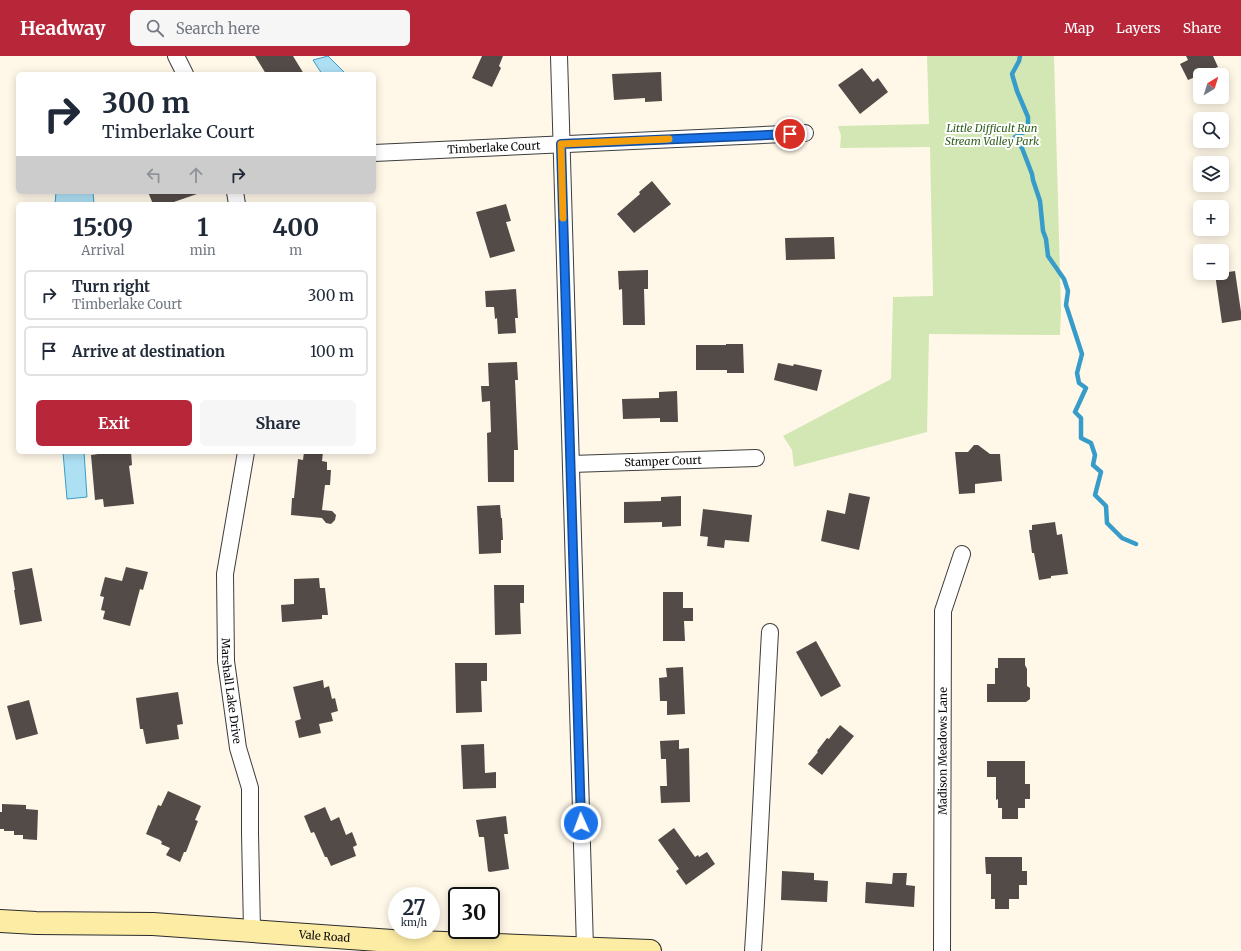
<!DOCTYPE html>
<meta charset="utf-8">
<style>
body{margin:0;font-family:Merriweather,serif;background:#f6f6f7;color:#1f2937;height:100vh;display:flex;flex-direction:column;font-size:15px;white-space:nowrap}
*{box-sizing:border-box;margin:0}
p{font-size:13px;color:#747a83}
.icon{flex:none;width:22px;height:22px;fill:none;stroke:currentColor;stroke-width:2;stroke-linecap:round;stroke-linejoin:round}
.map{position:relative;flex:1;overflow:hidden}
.panel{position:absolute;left:16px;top:146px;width:360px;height:252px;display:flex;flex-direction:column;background:#fff;border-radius:6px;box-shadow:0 2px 10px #0003}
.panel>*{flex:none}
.top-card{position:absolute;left:16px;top:16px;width:360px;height:122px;border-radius:6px;box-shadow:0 2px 10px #0003;background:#fff;color:#1f2937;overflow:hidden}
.needle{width:26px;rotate:38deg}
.tools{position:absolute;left:1193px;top:12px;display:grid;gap:8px}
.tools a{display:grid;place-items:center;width:36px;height:36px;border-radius:6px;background:#fff;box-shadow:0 2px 10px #0003;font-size:20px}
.speed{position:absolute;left:388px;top:831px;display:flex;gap:8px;font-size:20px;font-weight:700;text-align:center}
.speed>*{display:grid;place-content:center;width:52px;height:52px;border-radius:50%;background:#fff;box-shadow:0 2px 10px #0003;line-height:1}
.speed small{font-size:10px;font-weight:400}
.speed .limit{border:2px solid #111;border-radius:6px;background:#fff;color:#111}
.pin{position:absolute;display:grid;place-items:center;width:34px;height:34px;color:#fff;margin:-17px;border:2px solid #fff;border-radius:50%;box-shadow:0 1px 4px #0007}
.me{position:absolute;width:44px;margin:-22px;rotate:358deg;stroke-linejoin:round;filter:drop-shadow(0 0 3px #0008)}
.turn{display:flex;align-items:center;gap:14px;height:84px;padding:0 20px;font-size:18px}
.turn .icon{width:52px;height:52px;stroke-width:2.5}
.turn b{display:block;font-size:28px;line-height:34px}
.lanes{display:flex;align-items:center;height:38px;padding:0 20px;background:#0003;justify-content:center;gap:20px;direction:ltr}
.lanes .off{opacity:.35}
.eta{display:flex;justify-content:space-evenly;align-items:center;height:68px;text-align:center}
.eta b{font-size:24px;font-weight:700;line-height:28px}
.cta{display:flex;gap:8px;margin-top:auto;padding:8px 20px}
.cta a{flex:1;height:46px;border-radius:6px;background:#b72639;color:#fff;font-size:16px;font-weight:700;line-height:46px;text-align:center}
.cta a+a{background:#f6f6f7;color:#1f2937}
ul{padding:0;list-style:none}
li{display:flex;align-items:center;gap:12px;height:50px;margin:0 8px 6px;padding:0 12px;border:2px solid #e0e1e3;border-radius:6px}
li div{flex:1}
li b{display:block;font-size:15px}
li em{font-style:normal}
header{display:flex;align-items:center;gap:24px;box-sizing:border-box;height:56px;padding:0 20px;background:#b72639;color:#fff}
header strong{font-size:19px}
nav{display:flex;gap:22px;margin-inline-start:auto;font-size:14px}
.search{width:280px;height:36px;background:#f6f6f7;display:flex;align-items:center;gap:10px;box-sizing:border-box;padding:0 14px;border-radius:6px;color:#747a83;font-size:15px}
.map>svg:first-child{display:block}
.green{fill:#d3e7b4}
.water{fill:#aee0f4;stroke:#379cca}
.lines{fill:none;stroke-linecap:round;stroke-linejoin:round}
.stream{stroke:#379cca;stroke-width:4.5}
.building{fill:#534b47}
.minor-casing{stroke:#3d3d3d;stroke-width:18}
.secondary-casing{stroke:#2c2c2c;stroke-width:24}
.minor{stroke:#fff;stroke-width:16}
.secondary{stroke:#fdeca4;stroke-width:22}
.route-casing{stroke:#114b97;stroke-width:10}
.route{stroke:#1a73e8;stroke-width:7}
.slow{stroke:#f59e0b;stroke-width:7}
.labels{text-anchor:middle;stroke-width:4;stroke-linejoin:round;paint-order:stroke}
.park-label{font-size:11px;font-style:italic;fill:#31601d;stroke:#fff}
.street-label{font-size:11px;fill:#0a0a0a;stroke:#fff}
</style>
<header>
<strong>Headway</strong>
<div class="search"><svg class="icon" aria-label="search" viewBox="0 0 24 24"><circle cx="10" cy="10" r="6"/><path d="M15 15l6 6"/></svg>Search here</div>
<nav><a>Map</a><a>Layers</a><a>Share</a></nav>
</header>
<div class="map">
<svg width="1241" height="895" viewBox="0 0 1241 895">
<rect width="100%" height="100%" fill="#fff8e8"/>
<!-- green -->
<path class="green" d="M927 0H1054L1061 255 1060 279 929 278 927 376 794 411 792 394 783 380 891 323 893 241 933 240 930 91 840 92 841 80 838 70 929 68Z"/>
<!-- water -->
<g class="water">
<path d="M328 0 346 18H322L313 4Z"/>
<path d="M56 136H93L94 148H55Z"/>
<path d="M63 396H84L87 441 67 443Z"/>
</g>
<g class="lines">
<!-- stream -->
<path class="stream" d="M1020 0 1019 5 1012 18 1017 35 1028 61V69L1024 76 1015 81 1022 92 1032 118 1033 124 1040 145 1043 175 1046 183 1048 200 1064 223 1068 235 1066 249 1082 298 1077 317 1079 327 1086 332 1075 356 1081 362V382L1091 387 1095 399 1093 409 1101 416 1095 439 1106 450 1107 467 1122 482 1136 488"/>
</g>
<!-- building -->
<g class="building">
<path d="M255 0H293L304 18H266Z"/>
<path d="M482 0H503L499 10 501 12 492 31 472 22Z"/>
<path d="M1186 0H1213L1218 11 1215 12 1218 19H1200L1188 24 1180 8 1188 4Z"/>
<path d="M862 12 873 26 878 22 888 36 860 58 838 29Z"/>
<path d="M661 16 662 45 645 46V42L614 44 612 18Z"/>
<path d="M652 125 671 148 634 177 617 158 640 138 639 136Z"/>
<path d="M148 136H197V138L168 148H153Z"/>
<path d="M506 148 511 165 506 166 515 195 490 202 476 156Z"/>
<path d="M834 181 835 203 786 204 785 182Z"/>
<path d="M648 214V233H644L645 269H623L622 233 619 234 618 215Z"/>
<path d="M1235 215 1241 256V264L1222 267 1215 218Z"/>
<path d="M516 233 518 262H515L516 277 498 278 497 262 495 263 494 251H486L485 235Z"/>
<path d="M726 288H743L744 317H727V314H696V289H726Z"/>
<path d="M517 306 518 324H515L518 394H514V426H488L487 377 491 376 490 345 482 346 481 330H489L488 307Z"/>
<path d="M778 307 793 310 794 308 822 314 817 335 774 324Z"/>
<path d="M677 335 678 366H660V362L623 363 622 343 659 342V336Z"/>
<path d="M974 389H978L990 398H1000L1002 425 975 428V437L959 438 955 396H968Z"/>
<path d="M113 396H131L132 409 129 410 134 448 104 451 103 443 95 444 91 399Z"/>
<path d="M304 396H323L322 405 327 406V414H331L330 429H325L322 454 332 455 336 459 335 464 331 468 326 467 322 462 291 459 292 442H294L298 403 303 404Z"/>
<path d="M849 437 870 441 859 494 821 485 827 454 845 458Z"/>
<path d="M681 440V470L662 471V466L624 467V446L661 445V441Z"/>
<path d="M500 449 501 462H502L503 484H501V497L479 498 477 450Z"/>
<path d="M703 453 752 459 749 486 725 484 724 492 707 490 708 481 700 480Z"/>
<path d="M1055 466 1057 479 1062 478 1068 518 1051 520V522L1039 524 1034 497H1032L1029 474H1032V469Z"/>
<path d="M126 511 148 516 143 534 140 533 130 570 103 563 105 555 101 554 104 541 100 540 105 521 122 525Z"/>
<path d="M32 512 42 565 20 569 14 534H15L12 516Z"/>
<path d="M319 522 320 532H325L328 559H322V563L282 566 281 549 294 548V523Z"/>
<path d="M494 529H524V547H520L521 578 495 579Z"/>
<path d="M663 536H683V552H693V565H684L685 585H663Z"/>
<path d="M816 585 841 630 821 641 796 596Z"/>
<path d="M998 602H1025V609L1027 613V630L1030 632V643L1026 646H987V628H995V612H998Z"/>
<path d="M455 607H487V625H481L482 656 456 657Z"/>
<path d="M683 611 685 658 667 659V645H660L659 622 667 621 666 612Z"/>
<path d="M323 624 324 632 329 630 332 643 335 642 338 655 331 657 333 665 319 668 321 677 299 682 295 665 301 663 293 631Z"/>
<path d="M178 636 183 668 177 669 179 683 146 688 143 673H140L136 642Z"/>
<path d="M29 644 38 678 16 684 7 650Z"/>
<path d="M840 669 854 680 822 719 808 708 818 696 817 695 827 682 829 683Z"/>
<path d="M679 684V693L689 692 690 746 661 747 660 730H667L666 703H661L660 685Z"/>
<path d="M484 688 485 717 496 716V732L463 733 461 689Z"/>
<path d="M987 705H1025V728H1030V743H1025V752H1018V763H1002V752H998V743L996 744V721H987Z"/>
<path d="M168 735 201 750 195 764 198 765 186 796H184L180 806 166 799 170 792 161 788 162 786 160 784 146 778 158 749 161 750Z"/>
<path d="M2 748 26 749V753L38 754 37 784 23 783V779H14V775H4V773H0V756H2Z"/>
<path d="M325 751 331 765 339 761 346 779 352 776 357 789 353 791 356 800 331 810 327 801H325L314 776 311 777 304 760Z"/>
<path d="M506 760 508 778H504L509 813 490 816 488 815 484 781H479L476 764Z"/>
<path d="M674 772 695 801 698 799 699 801 707 796 715 808 686 829 676 815 679 813 658 784Z"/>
<path d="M985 801H1022V815H1027V829H1019V843H1009V853H995V843H991V818H986Z"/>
<path d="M782 815 814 817V824L828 825 827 846 781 844Z"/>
<path d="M893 817H907L906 829 915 830 914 851 865 847 866 826 892 828Z"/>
</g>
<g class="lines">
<!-- minor casing -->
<g class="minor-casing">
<g id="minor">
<path d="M176 0 185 18"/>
<path d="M559 0 585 892"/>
<path id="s1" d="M374 97 805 77"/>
<path d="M235 136 237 148"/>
<path id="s2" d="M246 396 225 518 226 605 238 692 250 732V777L252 874"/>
<path id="s3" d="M571 408 756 402"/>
<path d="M753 895C760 789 764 682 770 576"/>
<path id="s4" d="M942 895 943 555 962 498"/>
</g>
</g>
<!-- secondary casing -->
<g class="secondary-casing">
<g id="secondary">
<path id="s5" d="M0 865 36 867 153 868 392 885 650 895"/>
</g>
</g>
<!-- minor -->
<use href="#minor" class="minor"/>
<!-- secondary -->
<use href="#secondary" class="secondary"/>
</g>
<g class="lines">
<!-- route casing -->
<g class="route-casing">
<path id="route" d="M581 767 561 88 790 78"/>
</g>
<!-- route -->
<use href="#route" class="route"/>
<!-- slow -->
<path class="slow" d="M563 162 561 88 669 83"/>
</g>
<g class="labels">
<!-- park labels -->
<g class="park-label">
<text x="992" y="76">Little Difficult Run<tspan x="992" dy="13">Stream Valley Park</tspan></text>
</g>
<!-- street labels -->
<g class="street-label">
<text dy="4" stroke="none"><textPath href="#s1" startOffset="120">Timberlake Court</textPath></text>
<text dy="4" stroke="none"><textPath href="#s3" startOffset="92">Stamper Court</textPath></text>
<text dy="4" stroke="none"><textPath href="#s2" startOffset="241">Marshall Lake Drive</textPath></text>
<text dy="4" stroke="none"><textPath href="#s4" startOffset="200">Madison Meadows Lane</textPath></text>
<text dy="4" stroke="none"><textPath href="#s5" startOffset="325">Vale Road</textPath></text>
</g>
</g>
</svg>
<div class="tools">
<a><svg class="needle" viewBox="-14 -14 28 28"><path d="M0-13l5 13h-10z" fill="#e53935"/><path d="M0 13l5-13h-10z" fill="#747a83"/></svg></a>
<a><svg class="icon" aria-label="search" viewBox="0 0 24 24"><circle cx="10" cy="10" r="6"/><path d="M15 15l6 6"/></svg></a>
<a><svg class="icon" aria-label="layers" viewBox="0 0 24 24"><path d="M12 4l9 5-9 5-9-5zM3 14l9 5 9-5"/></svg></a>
<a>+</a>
<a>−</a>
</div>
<div class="speed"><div>27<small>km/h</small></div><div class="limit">30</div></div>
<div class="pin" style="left:790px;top:78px;background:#d93025"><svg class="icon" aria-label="arrive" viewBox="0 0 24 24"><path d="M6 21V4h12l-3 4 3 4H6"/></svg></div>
<svg class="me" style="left:581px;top:767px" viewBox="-20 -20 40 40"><circle r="17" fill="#1a73e8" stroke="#fff" stroke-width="3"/><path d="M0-11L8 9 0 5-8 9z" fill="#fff"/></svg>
<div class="top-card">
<div class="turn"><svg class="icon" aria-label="right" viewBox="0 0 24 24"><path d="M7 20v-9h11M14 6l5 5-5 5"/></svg><div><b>300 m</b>Timberlake Court</div></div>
<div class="lanes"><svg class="icon off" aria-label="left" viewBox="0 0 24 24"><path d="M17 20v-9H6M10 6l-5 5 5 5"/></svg><svg class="icon off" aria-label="ahead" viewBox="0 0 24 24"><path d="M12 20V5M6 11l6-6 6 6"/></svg><svg class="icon" aria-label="right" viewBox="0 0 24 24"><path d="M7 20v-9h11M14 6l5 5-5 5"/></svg></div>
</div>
<section class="panel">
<div class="eta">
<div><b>15:09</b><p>Arrival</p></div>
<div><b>1</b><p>min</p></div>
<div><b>400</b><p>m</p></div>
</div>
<ul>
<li><svg class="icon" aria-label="right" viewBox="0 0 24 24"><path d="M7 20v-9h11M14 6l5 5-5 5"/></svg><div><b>Turn right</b><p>Timberlake Court</p></div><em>300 m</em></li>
<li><svg class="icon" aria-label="arrive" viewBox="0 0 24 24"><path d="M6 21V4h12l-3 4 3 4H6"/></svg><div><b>Arrive at destination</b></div><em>100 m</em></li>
</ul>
<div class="cta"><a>Exit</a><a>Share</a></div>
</section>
</div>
